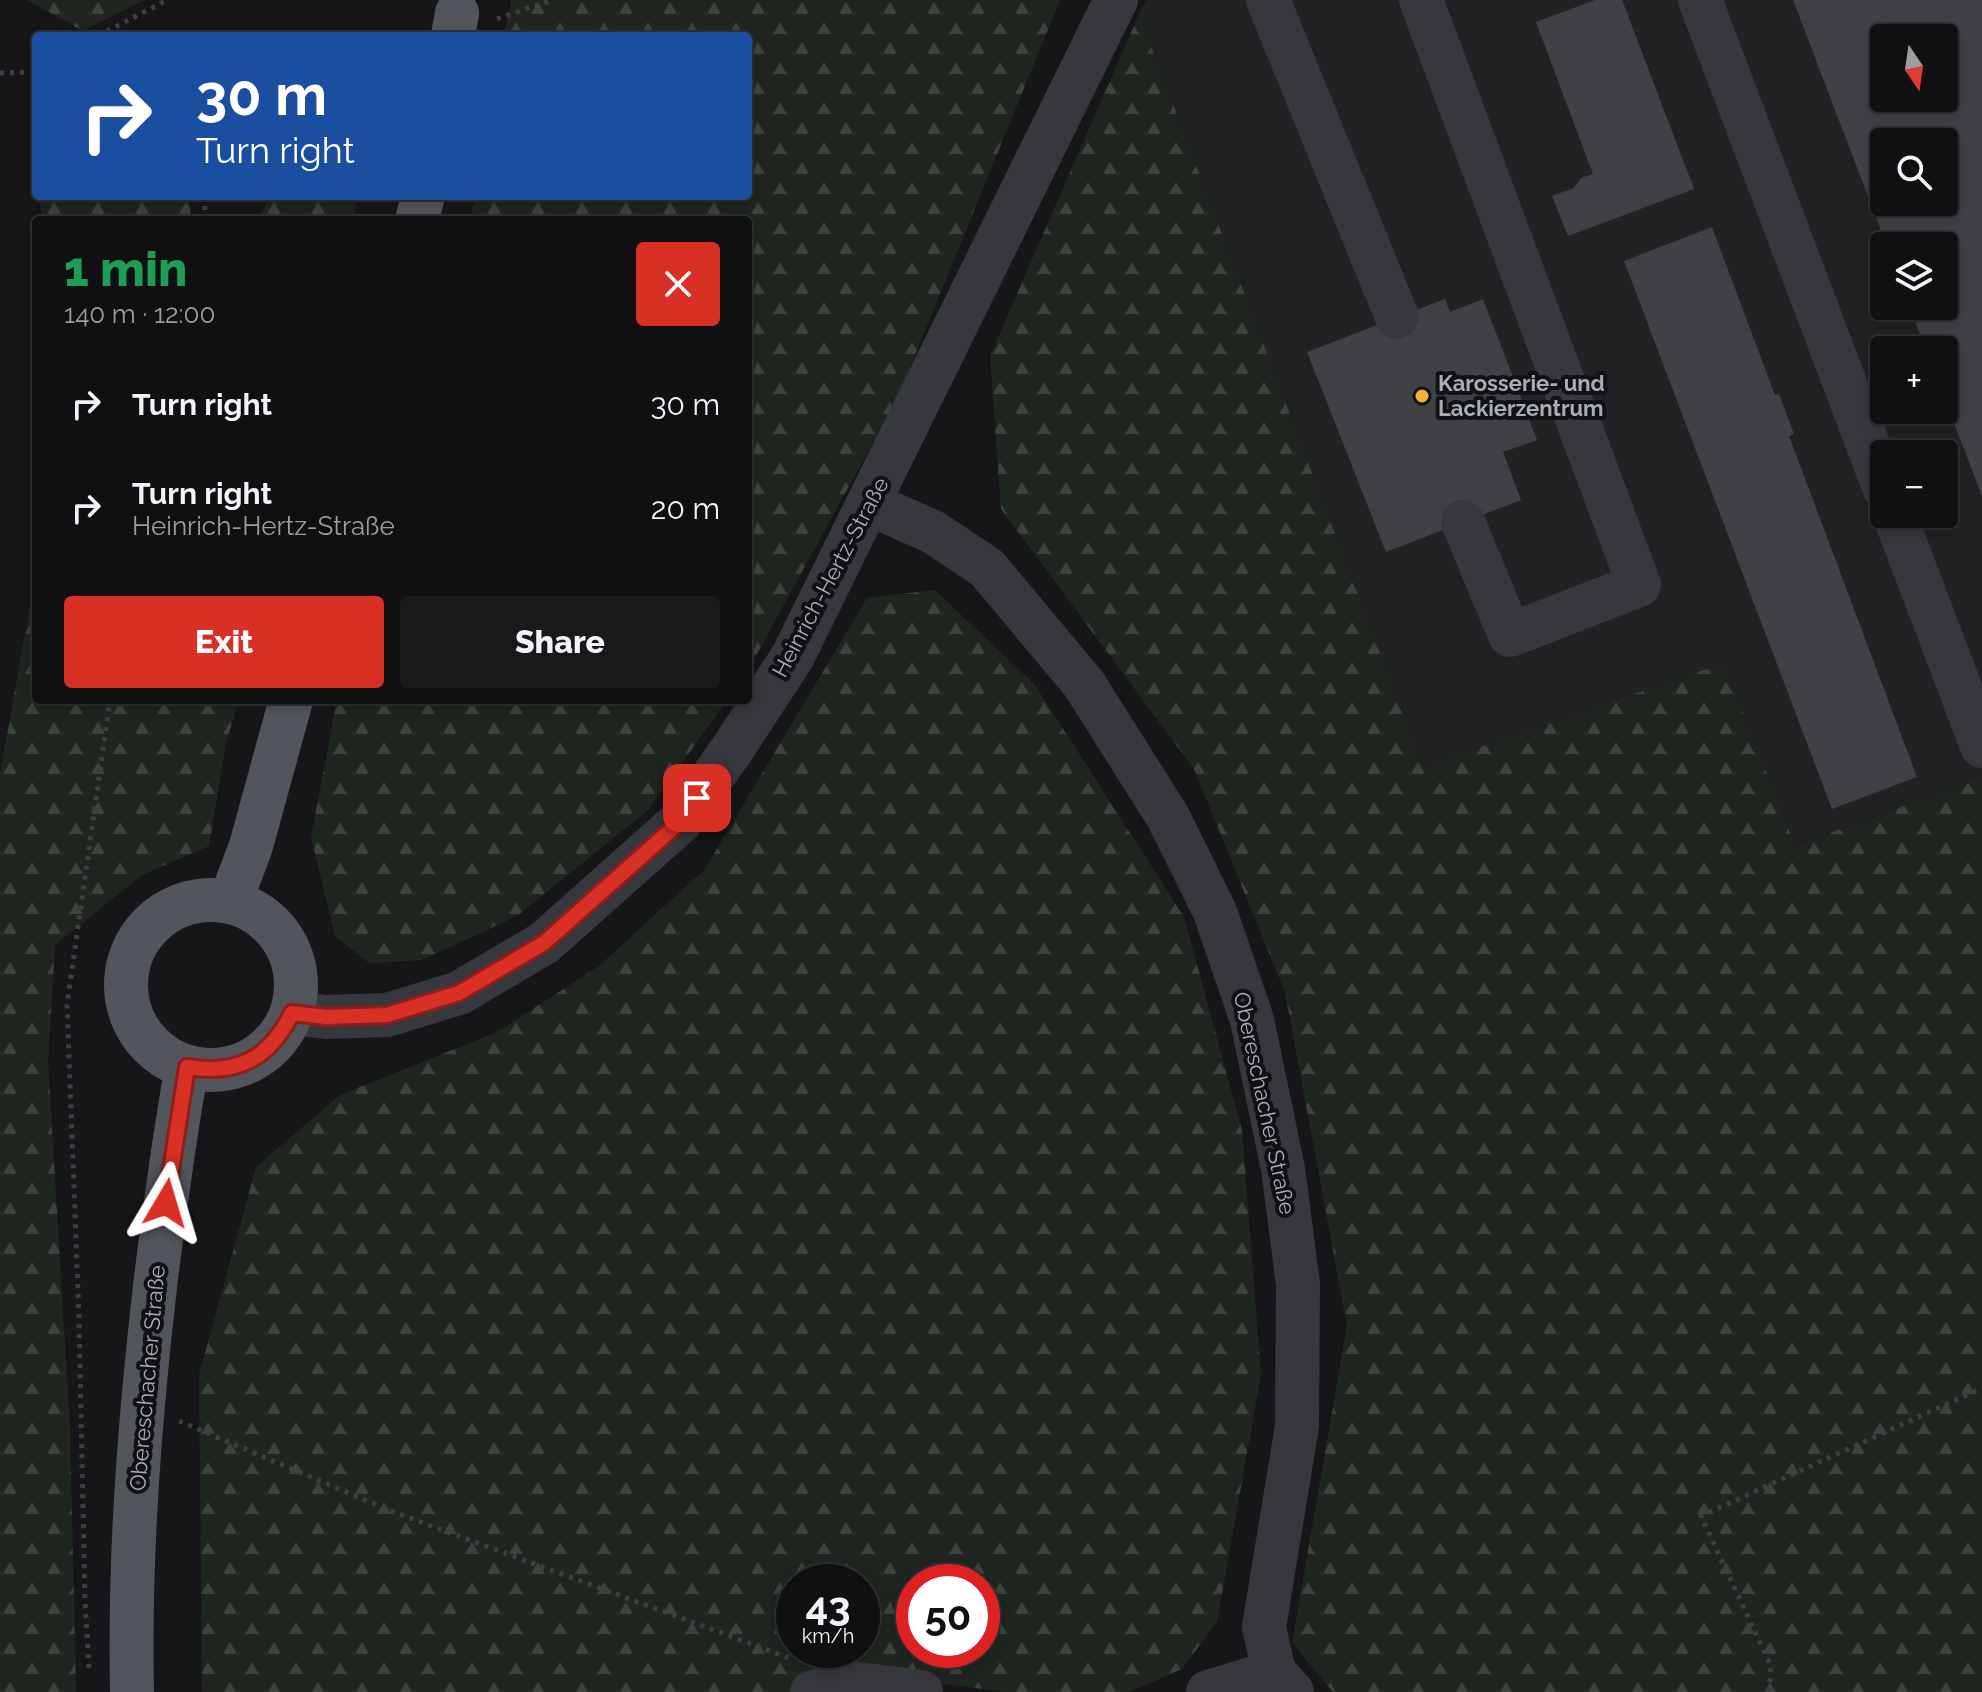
<!DOCTYPE html>
<meta charset="utf-8">
<style>
body{margin:0;font-family:Raleway,sans-serif;background:#19191b;color:#f1f3f6;height:100vh;display:flex;flex-direction:column;font-size:30px;white-space:nowrap}
*{box-sizing:border-box;margin:0}
p{font-size:26px;color:#9c9d9f}
.icon{flex:none;width:44px;height:44px;fill:none;stroke:currentColor;stroke-width:2;stroke-linecap:round;stroke-linejoin:round}
.map{position:relative;flex:1;overflow:hidden}
.sheet{position:absolute;left:32px;top:216px;width:720px;height:488px;display:flex;flex-direction:column;background:#101012;border-radius:8px;box-shadow:0 4px 12px #0003,0 0 0 2px #303032}
.sheet>*{flex:none}
.guide{position:absolute;left:32px;top:32px;width:720px;height:168px;border-radius:8px;box-shadow:0 4px 12px #0003,0 0 0 2px #303032;background:#1a4fa0;color:#fff;overflow:hidden}
.needle{width:52px;rotate:167deg}
.buttons{position:absolute;left:1870px;top:24px;display:grid;gap:16px}
.buttons a{display:grid;place-items:center;width:88px;height:88px;border-radius:8px;background:#101012;box-shadow:0 4px 12px #0003,0 0 0 2px #303032;font-size:40px}
.speed{position:absolute;left:776px;top:1564px;display:flex;gap:16px;font-size:40px;font-weight:700;text-align:center}
.speed>*{display:grid;place-content:center;width:104px;height:104px;border-radius:50%;background:#101012;box-shadow:0 4px 12px #0003,0 0 0 2px #303032;line-height:1}
.speed small{font-size:20px;font-weight:400}
.speed .limit{border:12px solid #d22;background:#fff;color:#111}
.pin{position:absolute;display:grid;place-items:center;width:68px;height:68px;color:#fff;margin:-34px;border-radius:16px;box-shadow:0 4px 12px #0006}
.me{position:absolute;width:88px;margin:-44px;rotate:7deg;stroke-linejoin:round;filter:drop-shadow(0 0 6px #0008)}
.turn{display:flex;align-items:center;gap:28px;height:168px;padding:0 32px;font-size:36px}
.turn .icon{width:104px;height:104px;stroke-width:2.5}
.turn b{display:block;font-size:56px;line-height:68px}
.round{display:grid;place-items:center;flex:none;width:84px;height:84px;border-radius:8px;background:#19191b}
.overview{display:flex;align-items:center;justify-content:space-between;height:136px;padding:0 32px}
h1{font-size:48px;font-weight:800;line-height:60px;color:#1e9e55}
.button{display:flex;gap:16px;margin-top:auto;padding:16px 32px}
.button a{flex:1;height:92px;border-radius:8px;background:#d93025;color:#fff;font-size:32px;font-weight:800;line-height:92px;text-align:center}
.button a+a{background:#19191b;color:#f1f3f6}
ul{padding:0;list-style:none}
li{display:flex;align-items:center;gap:24px;height:104px;padding:0 32px}
li div{flex:1}
li b{display:block;font-size:30px}
li em{font-style:normal}
.map>svg:first-child{display:block}
.built{fill:#222225;fill-rule:evenodd}
.forest{fill:url(#forest-firs);fill-rule:evenodd}
.building{fill:#404145;fill-rule:evenodd}
.lines{fill:none;stroke-linecap:round;stroke-linejoin:round}
.path{stroke:#3d3f44;stroke-width:5;stroke-dasharray:4 6;stroke-linecap:butt}
.minor{stroke:#37383d;stroke-width:44}
.major{stroke:#53555c;stroke-width:44}
.major-bridge{stroke:#53555c;stroke-width:44}
.route-casing{stroke:#8d1f18;stroke-width:20}
.route{stroke:#d93025;stroke-width:14}
.poi-dot{fill:#f2b134;stroke:#111113;stroke-width:3}
.labels{text-anchor:middle;stroke-width:8;stroke-linejoin:round;paint-order:stroke}
.poi-label{font-size:22px;font-weight:bold;fill:#a8adb8;stroke:#111113;text-anchor:start}
.street-label{font-size:22px;fill:#a8adb8;stroke:#111113}
</style>
<div class="map">
<svg width="1982" height="1692" viewBox="0 0 1982 1692">
<defs>
<pattern id="forest-firs" width="22" height="20" patternUnits="userSpaceOnUse" patternTransform="scale(2)"><rect width="22" height="20" fill="#1e261f"/><path d="M5 1l3.5 6h-7zM16 11l3.5 6h-7z" fill="#3c433d"/></pattern>
</defs>
<rect width="100%" height="100%" fill="#161618"/>
<!-- built -->
<path class="built" d="M1147 0H1982V777L1794 846 1724 663 1423 768 1139 14ZM1884 38H1944V98H1884ZM1884 142H1944V202H1884ZM1884 246H1944V306H1884ZM1884 350H1944V410H1884ZM1884 454H1944V514H1884Z"/>
<!-- forest -->
<g class="forest">
<path d="M27 0H145L83 31Z"/>
<path d="M511 0H1060L898 397 748 670V220H469L476 196H748V36H504Z"/>
<path d="M1139 14 1423 767 1724 663 1795 846 1982 777V1692H1333L1292 1643 1347 1326 1285 992 1194 769 1001 509 990 356Z"/>
<path d="M39 196H189L191 220H42Z"/>
<path d="M271 196H351L356 201 354 220H257Z"/>
<path d="M36 573V700H239L226 743 209 846 142 875 55 945 48 1061 70 1426 76 1692H0V774Z"/>
<path d="M935 590 1035 685 1184 917 1242 1130 1261 1374 1217 1622 1182 1669 1129 1692H1008L869 1675 813 1692H202L199 1375 256 1167 340 1095 497 1032 599 966 705 869 867 598ZM794 1582H862V1650H794ZM914 1582H982V1650H914Z"/>
<path d="M337 700H727L648 810 517 916 422 960 369 963 335 936 311 837Z"/>
</g>
<!-- building -->
<g class="building">
<path d="M1595 0H1622L1694 189 1568 236 1552 196 1574 188 1581 178 1593 174 1536 22Z"/>
<path d="M1793 0H1982V496L1944 397V350H1926L1909 306H1944V246H1887ZM1884 38H1944V98H1884ZM1884 142H1944V202H1884Z"/>
<path d="M1712 227 1775 395 1779 394 1794 434 1789 436 1917 777 1832 809 1624 261Z"/>
<path d="M1445 299 1450 312 1483 299 1537 440 1503 452 1521 500 1386 552 1307 352Z"/>
</g>
<g class="lines">
<!-- path -->
<g class="path">
<path d="M497 19 552 0"/>
<path d="M98 36 167 0"/>
<path d="M0 73 36 72"/>
<path d="M204 196 206 220"/>
<path d="M179 1421 391 1511 792 1659"/>
<path d="M89 1668 85 1600 79 1319 67 1005 110 700"/>
<path d="M1769 1692 1771 1666 1701 1516 1982 1388"/>
</g>
<!-- minor -->
<g class="minor">
<path d="M1268 0 1397 317"/>
<path d="M1421 0 1639 585 1510 635 1463 522"/>
<path d="M1700 0 1884 487"/>
<path d="M870 504 933 532 987 568 1084 684 1168 817 1215 912 1252 1020 1283 1169 1298 1284 1297 1426 1264 1627 1274 1672 1292 1692"/>
<path d="M1894 514 1982 746"/>
<path d="M292 1013 326 1017 387 1015 459 993 544 943 681 821 731 751 793 656 1116 0"/>
<path d="M812 1692 859 1684 921 1692"/>
<path d="M1208 1692 1274 1672"/>
</g>
<!-- major -->
<g class="major">
<path d="M417 220 423 196"/>
<circle cx="211" cy="985" r="85"/>
<path d="M230 902 251 846 291 700"/>
<path d="M132 1692C129 1553 140 1416 156 1278 165 1207 174 1137 187 1067"/>
</g>
<!-- major-bridge -->
<path class="major-bridge" d="M453 36 457 13"/>
</g>
<g class="lines">
<!-- route casing -->
<g class="route-casing">
<path id="route" d="M166 1203 187 1067C238 1075 269 1059 292 1013L326 1017 387 1015 459 993 544 943 681 821 697 798"/>
</g>
<!-- route -->
<use href="#route" class="route"/>
</g>
<!-- markers -->
<circle class="poi-dot" cx="1422" cy="396" r="8"/>
<g class="labels">
<!-- poi labels -->
<g class="poi-label">
<text x="1438" y="391">Karosserie- und<tspan x="1438" dy="25">Lackierzentrum</tspan></text>
</g>
<!-- street labels -->
<g class="street-label">
<text transform="translate(830 577) rotate(-62)" y="8">Heinrich-Hertz-Straße</text>
<text transform="translate(1265 1103) rotate(78)" y="8">Obereschacher Straße</text>
<text transform="translate(147 1378) rotate(-85)" y="8">Obereschacher Straße</text>
</g>
</g>
</svg>
<div class="buttons">
<a><svg class="needle" viewBox="-14 -14 28 28"><path d="M0-13l5 13h-10z" fill="#e53935"/><path d="M0 13l5-13h-10z" fill="#9c9d9f"/></svg></a>
<a><svg class="icon" aria-label="search" viewBox="0 0 24 24"><circle cx="10" cy="10" r="6"/><path d="M15 15l6 6"/></svg></a>
<a><svg class="icon" aria-label="layers" viewBox="0 0 24 24"><path d="M12 4l9 5-9 5-9-5zM3 14l9 5 9-5"/></svg></a>
<a>+</a>
<a>−</a>
</div>
<div class="speed"><div>43<small>km/h</small></div><div class="limit">50</div></div>
<div class="pin" style="left:697px;top:798px;background:#d93025"><svg class="icon" aria-label="arrive" viewBox="0 0 24 24"><path d="M6 21V4h12l-3 4 3 4H6"/></svg></div>
<svg class="me" style="left:166px;top:1203px" viewBox="-20 -20 40 40"><path d="M0-17L14 15 0 8-14 15z" fill="#d93025" stroke="#fff" stroke-width="4"/></svg>
<div class="guide">
<div class="turn"><svg class="icon" aria-label="right" viewBox="0 0 24 24"><path d="M7 20v-9h11M14 6l5 5-5 5"/></svg><div><b>30 m</b>Turn right</div></div>
</div>
<section class="sheet">
<div class="overview"><div><h1>1 min</h1><p>140 m · 12:00</p></div><a class="round" style="background:#d93025;color:#fff"><svg class="icon" aria-label="close" viewBox="0 0 24 24"><path d="M6 6l12 12M18 6L6 18"/></svg></a></div>
<ul>
<li><svg class="icon" aria-label="right" viewBox="0 0 24 24"><path d="M7 20v-9h11M14 6l5 5-5 5"/></svg><div><b>Turn right</b></div><em>30 m</em></li>
<li><svg class="icon" aria-label="right" viewBox="0 0 24 24"><path d="M7 20v-9h11M14 6l5 5-5 5"/></svg><div><b>Turn right</b><p>Heinrich-Hertz-Straße</p></div><em>20 m</em></li>
</ul>
<div class="button"><a>Exit</a><a>Share</a></div>
</section>
</div>
